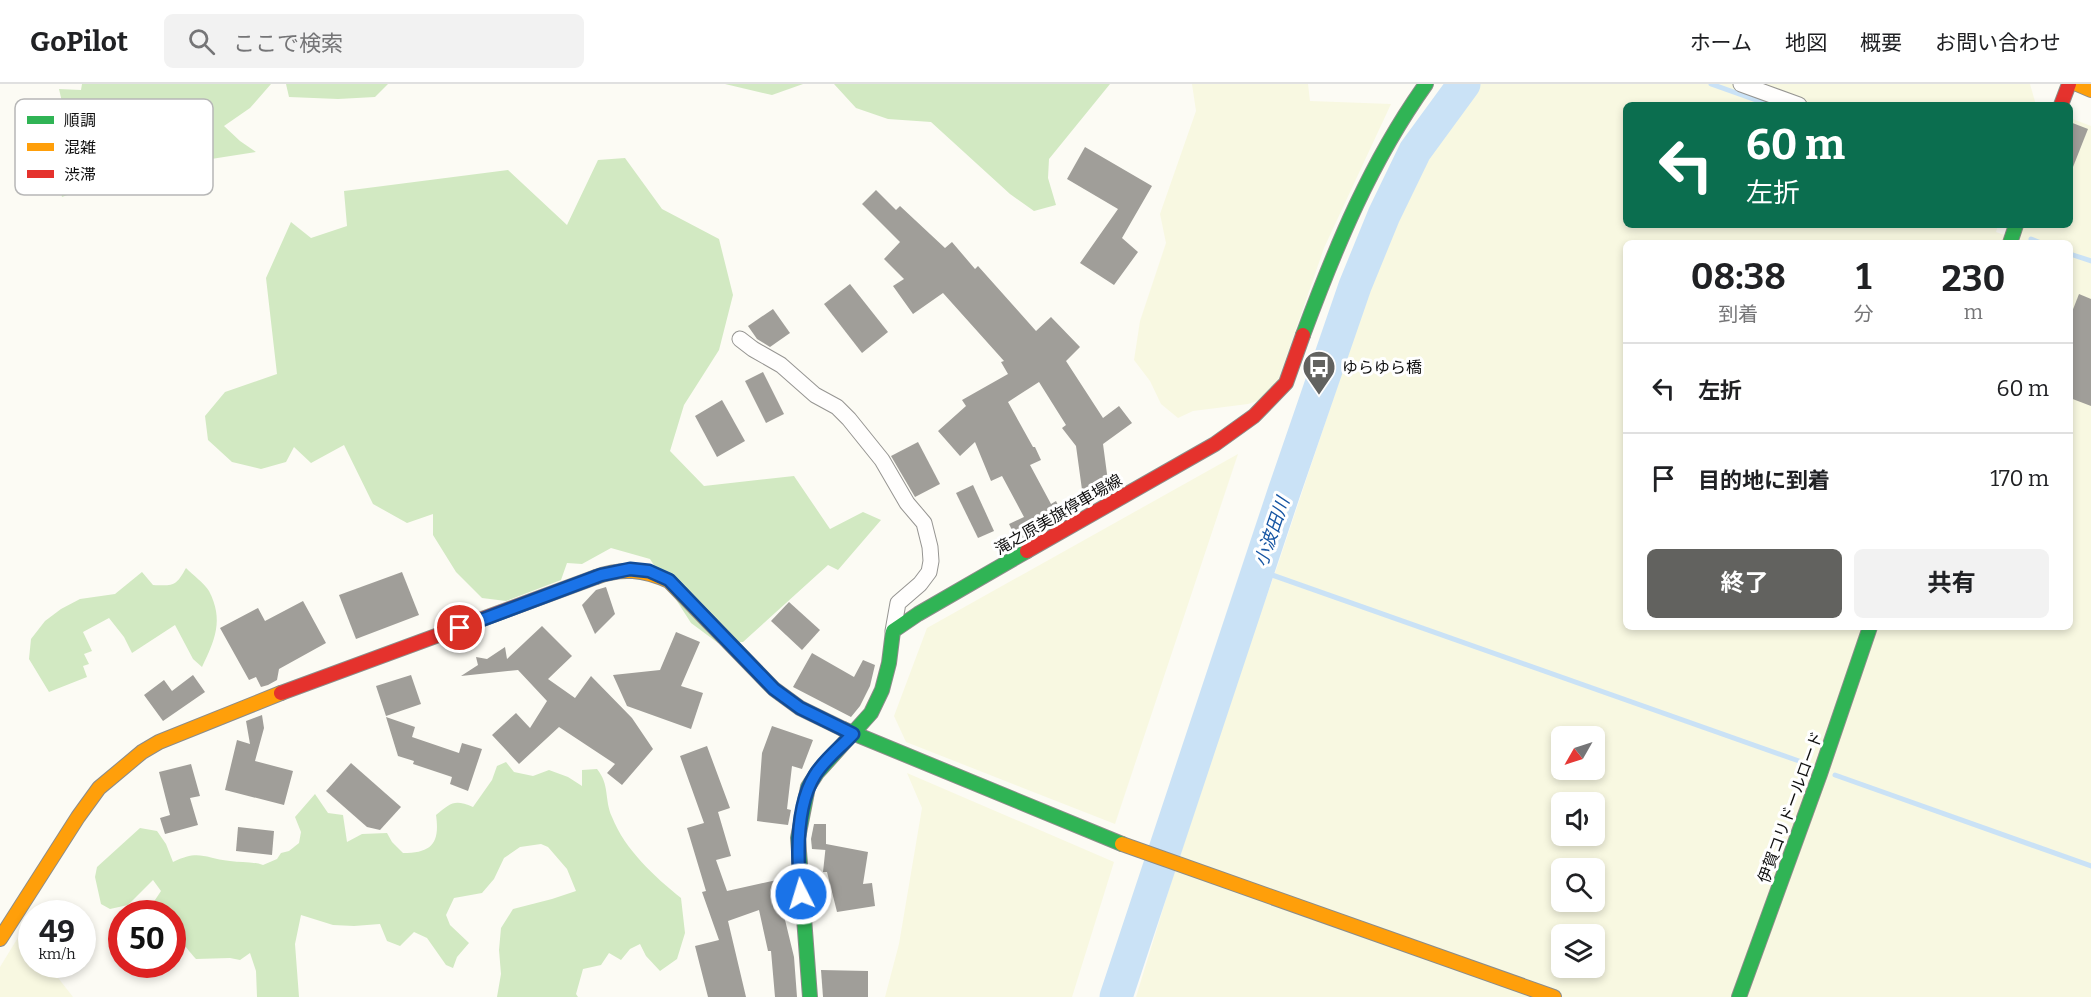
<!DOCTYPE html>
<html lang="ja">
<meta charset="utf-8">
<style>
body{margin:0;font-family:Bitter,"Noto Sans JP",serif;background:#f2f2f2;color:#202124;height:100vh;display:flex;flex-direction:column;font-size:22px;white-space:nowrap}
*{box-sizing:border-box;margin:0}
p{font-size:20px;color:#757577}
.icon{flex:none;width:33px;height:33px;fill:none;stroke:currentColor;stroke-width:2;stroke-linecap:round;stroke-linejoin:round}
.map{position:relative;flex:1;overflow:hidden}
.panel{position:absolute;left:1623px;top:156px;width:450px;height:390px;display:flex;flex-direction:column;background:#fff;border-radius:9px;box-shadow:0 3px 9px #0003}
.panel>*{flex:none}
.hud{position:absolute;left:1623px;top:18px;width:450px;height:126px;border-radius:9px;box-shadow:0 3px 9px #0003;background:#0b6e4f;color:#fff;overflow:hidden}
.needle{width:39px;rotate:231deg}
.tools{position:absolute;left:1551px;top:642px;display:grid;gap:12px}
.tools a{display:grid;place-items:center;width:54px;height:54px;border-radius:9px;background:#fff;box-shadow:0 3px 9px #0003;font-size:30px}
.speed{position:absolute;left:18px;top:816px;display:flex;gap:12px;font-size:30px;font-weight:700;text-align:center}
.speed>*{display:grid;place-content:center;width:78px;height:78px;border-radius:50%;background:#fff;box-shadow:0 3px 9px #0003;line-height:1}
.speed small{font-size:15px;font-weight:400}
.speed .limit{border:9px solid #d22;background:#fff;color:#111}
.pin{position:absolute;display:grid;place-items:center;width:51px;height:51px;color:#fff;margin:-26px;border:3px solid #fff;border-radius:50%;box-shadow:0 2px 6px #0007}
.me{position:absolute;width:66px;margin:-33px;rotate:355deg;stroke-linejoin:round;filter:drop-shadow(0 0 4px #0008)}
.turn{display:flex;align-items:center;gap:21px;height:126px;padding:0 24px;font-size:27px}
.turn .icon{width:78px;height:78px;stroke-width:2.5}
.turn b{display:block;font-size:42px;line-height:51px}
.eta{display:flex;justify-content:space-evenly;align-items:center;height:102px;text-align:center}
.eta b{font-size:36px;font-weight:700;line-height:42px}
.button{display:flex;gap:12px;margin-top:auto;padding:12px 24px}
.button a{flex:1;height:69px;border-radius:9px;background:#62625f;color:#fff;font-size:24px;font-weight:700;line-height:69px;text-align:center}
.button a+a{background:#f2f2f2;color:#202124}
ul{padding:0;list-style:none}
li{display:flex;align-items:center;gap:18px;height:90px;padding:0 24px;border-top:2px solid #e0e0e0}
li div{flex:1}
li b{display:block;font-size:22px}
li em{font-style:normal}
header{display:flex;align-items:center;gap:36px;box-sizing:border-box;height:84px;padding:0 30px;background:#fff;border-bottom:2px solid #e0e0e0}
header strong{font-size:28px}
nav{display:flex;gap:33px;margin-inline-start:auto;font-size:21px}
.search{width:420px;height:54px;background:#f2f2f2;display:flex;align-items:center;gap:15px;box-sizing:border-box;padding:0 21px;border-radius:9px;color:#757577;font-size:22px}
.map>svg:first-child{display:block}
.farmland{fill:#f8f8e1;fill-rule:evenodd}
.forest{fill:#d2e9c2}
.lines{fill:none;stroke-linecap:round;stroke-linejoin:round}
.stream{stroke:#cae2f6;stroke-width:5}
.river{stroke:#cae2f6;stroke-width:33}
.building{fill:#a09e99}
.street-casing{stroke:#969592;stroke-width:17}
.fast-casing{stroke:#8c8c89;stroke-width:16}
.slow-casing{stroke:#8c8c89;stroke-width:16}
.jam-casing{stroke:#8c8c89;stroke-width:16}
.street{stroke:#fffefd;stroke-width:15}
.fast{stroke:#30b455;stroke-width:14}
.slow{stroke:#ff9f0a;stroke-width:14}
.jam{stroke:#e5322d;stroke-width:14}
.route-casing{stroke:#114b97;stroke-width:15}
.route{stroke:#1a73e8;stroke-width:10}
.labels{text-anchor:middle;stroke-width:6;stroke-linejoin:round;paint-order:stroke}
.poi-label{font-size:16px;fill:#0f0f0f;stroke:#fff;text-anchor:start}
.street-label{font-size:16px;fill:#0f0f0f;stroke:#fff}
.water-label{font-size:18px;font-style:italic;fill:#1655a3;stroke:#fff}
.key{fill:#fff;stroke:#b7b7b7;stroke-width:1.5}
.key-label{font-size:16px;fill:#0f0f0f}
</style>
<header>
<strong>GoPilot</strong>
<div class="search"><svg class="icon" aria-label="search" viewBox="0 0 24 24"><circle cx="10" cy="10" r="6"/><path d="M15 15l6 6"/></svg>ここで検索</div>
<nav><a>ホーム</a><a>地図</a><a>概要</a><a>お問い合わせ</a></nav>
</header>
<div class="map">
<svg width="2091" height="913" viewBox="0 0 2091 913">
<rect width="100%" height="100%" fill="#fcfbf4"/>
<!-- farmland -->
<g class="farmland">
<path d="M1192 0H1308L1310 17 1391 20 1324 164 1278 297 1266 314 1248 320 1193 327 1178 334 1161 320 1150 297 1134 276 1140 237 1166 159 1160 130 1196 27Z"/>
<path d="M1478 0H2030L2036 21H1626V141H1998L1996 148 2019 156 2024 141H2070V34L2091 42V913H1136L1174 789 1178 759 1276 486 1386 157 1430 69 1461 20ZM1626 159H2070V543H1626ZM1562 652H1594V686H1562ZM1562 718H1594V752H1562ZM1562 784H1594V818H1562ZM1562 850H1594V884H1562Z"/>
<path d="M1238 370 1115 740 906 658 894 632 927 544Z"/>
<path d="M907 689 1114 778 1072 913H885L899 860 922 724Z"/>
<path d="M22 847 31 859 32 880 48 881 73 913H0V883Z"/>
</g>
<!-- forest -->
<g class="forest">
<path d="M82 0H271L250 24 224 42 240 57 256 68 192 78 130 100 103 98 62 113 55 82 73 65 59 5 81 6Z"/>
<path d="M286 0H388L375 13 338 15 289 13Z"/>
<path d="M725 0H803L772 11Z"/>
<path d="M834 0H1110L1049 75 1048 94 1056 121 1034 127 1010 110 931 38 888 35 856 24Z"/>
<path d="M625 74 662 125 719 155 733 211 719 266 684 321 670 367 704 402 794 392 830 445 863 428 881 436 838 486 828 481 743 558 718 559 691 539 650 475 611 464 582 480 567 479 561 496 506 517 482 514 456 488 433 451V430L407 439 373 420 344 361 311 379 294 363 286 378 261 385 232 378 208 356 205 332 225 308 277 290 266 194 291 138 311 154 347 142 344 107 508 86 567 141 598 76Z"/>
<path d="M186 484C193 491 204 499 209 507 224 536 215 556 202 583L193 575 175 541 132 569 124 553 109 534 83 548 92 567 84 570 89 580 83 582 87 593 49 608 29 575 31 555 45 537 61 525 80 515 115 510 142 488 153 501C174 502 176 502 186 484Z"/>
<path d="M506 678 514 688 533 692 549 686 568 693 582 702V686L597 685C610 701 604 715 612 733 625 766 655 793 681 814L685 849 677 875 660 887 646 872 640 860 630 865 621 876 609 869 601 881 583 885 576 910 578 913H497L501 890 499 866 501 844 513 825 552 815 576 807 567 785 548 763 541 760 520 763 504 774 494 795 482 809 454 814 446 831 450 841 469 859 457 873 453 884 446 881 427 854 414 848 400 862 387 857 380 840 354 842 333 841 301 831 295 860 299 913H257L256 887 250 869 240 876 230 874 196 875C184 861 172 848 172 830L164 829 153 819 161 807 153 796 128 821 110 825 101 820 95 793 97 783 140 744 157 747 166 760 173 778C199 765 204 774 230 777 241 779 252 777 263 781L277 775 281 769 289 767 299 759 301 748 295 733 315 710 328 729 343 731 347 758 362 750 387 749 392 758 403 769C432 769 440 759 436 731 451 719 454 715 473 723L492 696 497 682Z"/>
</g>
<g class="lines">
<!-- stream -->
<g class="stream">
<path d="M1711 0 1770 21"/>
<path d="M2031 155 2041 159"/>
<path d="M2070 170 2091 177"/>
<path d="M1258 486 1799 677"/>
<path d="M1835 691 2091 782"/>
</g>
<!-- river -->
<path class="river" d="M1116 913 1284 408 1355 202 1384 131 1415 67 1464 0"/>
</g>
<!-- building -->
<g class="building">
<path d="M2070 38 2088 45 2071 88H2070Z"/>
<path d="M1085 63 1152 102 1122 154 1138 168 1114 201 1080 179 1118 125 1067 95Z"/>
<path d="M876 106 896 126 900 122 945 164 952 158 975 185 978 182 1036 247 1051 233 1080 263 1066 277 1103 334 1119 322 1132 339 1103 360 1109 405 1100 411 1083 413 1076 362 1062 344 1066 341 1039 298 1008 318 1033 363H1035L1041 376 1030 381 1051 420 1056 417 1063 432 1018 458 1009 440 1024 433 1002 392 991 397 975 358 960 372 938 347 966 322 962 316 1008 290 1001 278 1004 277 943 209 913 230 893 202 904 195 884 175 900 158 862 120Z"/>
<path d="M850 200 888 248 862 269 824 220Z"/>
<path d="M2079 210 2091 215V322L2070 314V233Z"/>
<path d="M773 225 790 249 770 263 757 255 748 242Z"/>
<path d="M763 288 784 330 766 339 745 297Z"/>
<path d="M722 316 745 357 717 373 695 332Z"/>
<path d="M918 358 940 400 915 413 891 372Z"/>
<path d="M973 401 994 447 978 454 956 409Z"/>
<path d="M402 488 419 531 356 555 339 511Z"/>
<path d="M606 503 615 530 595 550 582 521 596 506Z"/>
<path d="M303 517 326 559 279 585 277 596 268 601 261 603 256 593 249 596 220 544 258 524 265 537Z"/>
<path d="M789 518 820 546 802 566 771 537Z"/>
<path d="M542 542 572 572 548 595 575 614 591 592 632 634 653 665 622 701 607 689 615 680 559 643 519 680 492 651 516 629 530 644 547 617 518 586 461 592 478 581 476 573 487 575 505 563 507 575Z"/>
<path d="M676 548 700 558 681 602 703 609 691 645 627 622 613 591 660 586Z"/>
<path d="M812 569 854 593 863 576 875 581 870 602 860 622 851 633 793 603Z"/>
<path d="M193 591 205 608 163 637 144 611 164 596 172 607Z"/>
<path d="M411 591 421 620 386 632 376 602Z"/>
<path d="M262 631 264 644 255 677 293 687 284 721 225 706 237 656 250 660 246 637Z"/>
<path d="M386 633 415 643 412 653 459 669 462 659 482 665 468 707 450 700 452 693 413 680 414 677 398 672Z"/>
<path d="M772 642 813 656 802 685 792 682 787 725 791 726 788 741 757 737 762 669Z"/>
<path d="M707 662 730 724 718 728 731 772 716 776 727 807 786 794 790 812 780 815 794 873 797 913H775L771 867H768L759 826 728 837 746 913H708L695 862 719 856 702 808 706 807 687 744 704 739 680 672Z"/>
<path d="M351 679 401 723 380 746 367 743 326 707Z"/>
<path d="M191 680 200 712 190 714 198 741 165 750 160 734 170 731 159 688Z"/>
<path d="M814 740H826V766L812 765 811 755Z"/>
<path d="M238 743 274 747 272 771 236 767Z"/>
<path d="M826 760 868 768 863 800 872 799 875 822 837 828 827 788H823Z"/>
<path d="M821 886 868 887V913H823Z"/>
</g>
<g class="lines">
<!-- street casing -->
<g class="street-casing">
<g id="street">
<path d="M1741 0 1799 21"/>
<path d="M740 255 753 265 781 281 815 311 837 323 849 335 882 376 907 419 924 439 930 463 931 477 929 488 920 500 898 519 893 547"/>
</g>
</g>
<!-- fast casing -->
<g class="fast-casing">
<g id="fast">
<path d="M2010 159 2016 141"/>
<path d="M1303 251C1336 162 1371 77 1426 0"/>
<path d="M843 645 1122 760"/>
<path d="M810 913 798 754 808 703 817 689 871 629 882 606 889 579 893 547 918 530 1027 467"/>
<path d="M1739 913 1820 690 1870 543"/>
</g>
</g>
<!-- slow casing -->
<g class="slow-casing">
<g id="slow">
<path d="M2077 0 2091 6"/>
<path d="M596 493C622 483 644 486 669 497L774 605 800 624 843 645"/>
<path d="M1122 760 1554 913"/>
<path d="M0 855 78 733 99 704 142 668 159 658 281 609"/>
</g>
</g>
<!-- jam casing -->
<g class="jam-casing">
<g id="jam">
<path d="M2061 21 2069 0"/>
<path d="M1027 467 1215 360 1254 332 1286 299 1303 251"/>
<path d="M281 609 596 493"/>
</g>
</g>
<!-- street -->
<use href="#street" class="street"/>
<!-- fast -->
<use href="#fast" class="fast"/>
<!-- slow -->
<use href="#slow" class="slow"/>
<!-- jam -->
<use href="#jam" class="jam"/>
</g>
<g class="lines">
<!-- route casing -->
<g class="route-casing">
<path id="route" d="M460 544 601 491 630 485 649 487 669 496 774 605 800 624 853 650C841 663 824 676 815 691 795 723 797 773 801 810"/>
</g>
<!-- route -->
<use href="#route" class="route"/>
</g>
<!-- icons -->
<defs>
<g id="bus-pin" transform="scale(1.725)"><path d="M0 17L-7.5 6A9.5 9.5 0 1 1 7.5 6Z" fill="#62625f" stroke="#fff"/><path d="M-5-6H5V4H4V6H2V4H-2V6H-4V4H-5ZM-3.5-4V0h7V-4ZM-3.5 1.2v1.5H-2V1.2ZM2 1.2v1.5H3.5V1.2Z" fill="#fff"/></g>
</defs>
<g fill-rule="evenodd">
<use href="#bus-pin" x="1319" y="283"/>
</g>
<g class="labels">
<!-- poi labels -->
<g class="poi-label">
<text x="1342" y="289">ゆらゆら橋</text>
</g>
<!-- street labels -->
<g class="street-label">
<text transform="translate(1058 430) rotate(-30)" y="6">滝之原美旗停車場線</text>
<text transform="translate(1790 723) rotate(-70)" y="6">伊賀コリドールロード</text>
</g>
<!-- water labels -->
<g class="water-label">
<text transform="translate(1272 448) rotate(-71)" y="6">小波田川</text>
</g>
</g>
<!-- legend -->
<rect x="15" y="15" width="198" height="96" rx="9" class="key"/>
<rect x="27" y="32" width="27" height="8" fill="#30b455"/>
<rect x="27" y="59" width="27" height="8" fill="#ff9f0a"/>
<rect x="27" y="86" width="27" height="8" fill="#e5322d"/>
<g class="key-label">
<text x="64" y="42">順調</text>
<text x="64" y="69">混雑</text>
<text x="64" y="96">渋滞</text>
</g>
</svg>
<div class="tools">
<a><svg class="needle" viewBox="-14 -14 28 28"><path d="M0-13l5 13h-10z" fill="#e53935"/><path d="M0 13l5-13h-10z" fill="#757577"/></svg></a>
<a><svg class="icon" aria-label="sound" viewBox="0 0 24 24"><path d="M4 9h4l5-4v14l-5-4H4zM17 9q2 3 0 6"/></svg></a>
<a><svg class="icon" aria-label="search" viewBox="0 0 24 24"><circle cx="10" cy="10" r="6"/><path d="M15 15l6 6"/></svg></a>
<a><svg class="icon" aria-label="layers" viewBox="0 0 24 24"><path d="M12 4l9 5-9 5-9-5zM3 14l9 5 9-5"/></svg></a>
</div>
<div class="speed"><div>49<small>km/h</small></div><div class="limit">50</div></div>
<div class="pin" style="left:460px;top:544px;background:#d93025"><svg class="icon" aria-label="arrive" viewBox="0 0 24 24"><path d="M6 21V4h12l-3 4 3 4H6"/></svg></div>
<svg class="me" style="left:801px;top:810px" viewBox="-20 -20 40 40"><circle r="17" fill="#1a73e8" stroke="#fff" stroke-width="3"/><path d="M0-11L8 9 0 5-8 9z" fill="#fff"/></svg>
<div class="hud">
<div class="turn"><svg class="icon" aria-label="left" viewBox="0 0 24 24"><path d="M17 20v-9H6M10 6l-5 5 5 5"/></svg><div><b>60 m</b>左折</div></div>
</div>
<section class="panel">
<div class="eta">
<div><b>08:38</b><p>到着</p></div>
<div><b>1</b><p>分</p></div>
<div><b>230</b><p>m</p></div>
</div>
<ul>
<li><svg class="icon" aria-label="left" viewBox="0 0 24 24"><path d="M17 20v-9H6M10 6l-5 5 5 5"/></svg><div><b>左折</b></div><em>60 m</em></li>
<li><svg class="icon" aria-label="arrive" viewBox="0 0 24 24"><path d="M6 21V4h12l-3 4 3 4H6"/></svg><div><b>目的地に到着</b></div><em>170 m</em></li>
</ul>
<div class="button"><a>終了</a><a>共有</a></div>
</section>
</div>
